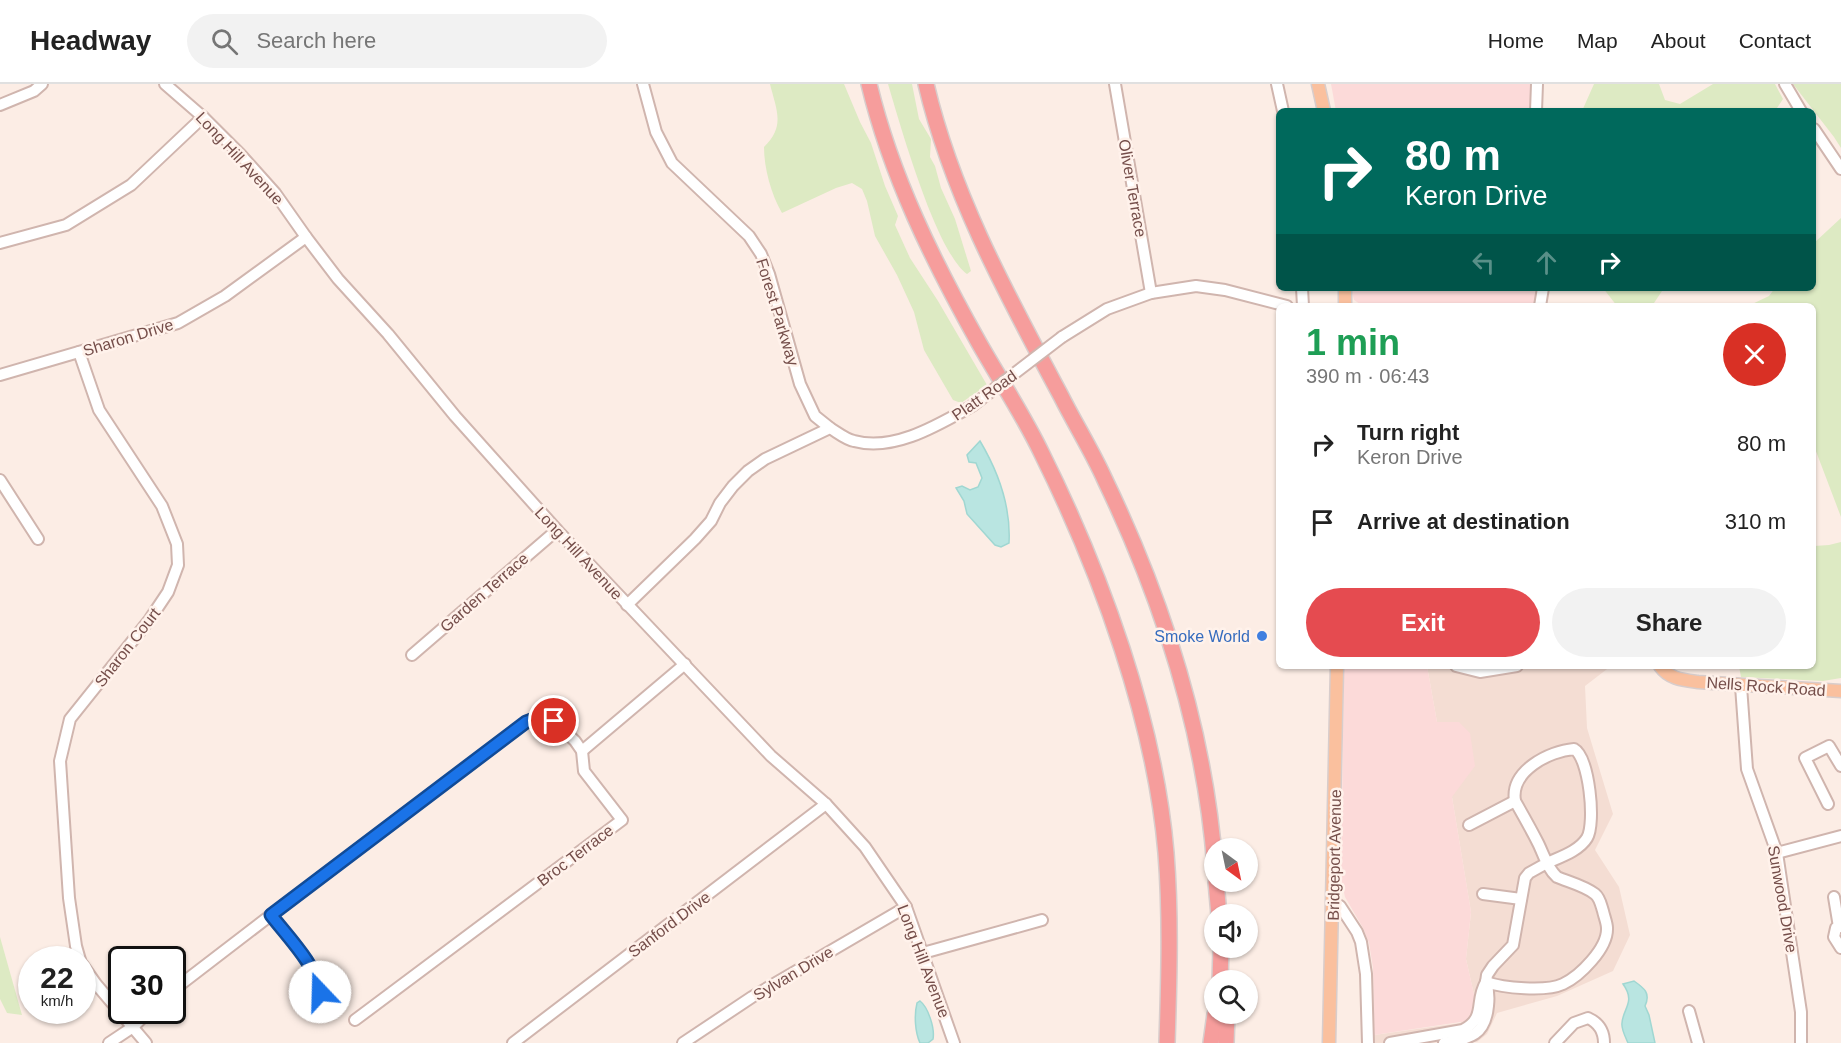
<!DOCTYPE html>
<meta charset="utf-8">
<style>
body{margin:0;font-family:Helvetica,sans-serif;background:#f2f2f2;color:#222;height:100vh;display:flex;flex-direction:column;font-size:22px;white-space:nowrap}
*{box-sizing:border-box;margin:0}
p{font-size:20px;color:#767676}
.icon{flex:none;width:33px;height:33px;fill:none;stroke:currentColor;stroke-width:2;stroke-linecap:round;stroke-linejoin:round}
.map{position:relative;flex:1;overflow:hidden}
.panel{position:absolute;left:1276px;top:219px;width:540px;height:366px;display:flex;flex-direction:column;background:#fff;border-radius:9px;box-shadow:0 2px 4px #0004}
.panel>*{flex:none}
.hud{position:absolute;left:1276px;top:24px;width:540px;height:183px;border-radius:9px;box-shadow:0 2px 4px #0004;background:#00695c;color:#fff;overflow:hidden}
.needle{width:39px;rotate:147deg}
.tools{position:absolute;left:1204px;top:754px;display:grid;gap:12px}
.tools a{display:grid;place-items:center;width:54px;height:54px;border-radius:50%;background:#fff;box-shadow:0 2px 4px #0004;font-size:30px}
.speed{position:absolute;left:18px;top:862px;display:flex;gap:12px;font-size:30px;font-weight:700;text-align:center}
.speed>*{display:grid;place-content:center;width:78px;height:78px;border-radius:50%;background:#fff;box-shadow:0 2px 4px #0004;line-height:1}
.speed small{font-size:15px;font-weight:400}
.speed .limit{border:3px solid #111;border-radius:9px;background:#fff;color:#111}
.pin{position:absolute;display:grid;place-items:center;width:51px;height:51px;color:#fff;margin:-26px;border:3px solid #fff;border-radius:50%;box-shadow:0 2px 6px #0007}
.me{position:absolute;width:66px;margin:-33px;rotate:339deg;stroke-linejoin:round;filter:drop-shadow(0 0 4px #0008)}
.turn{display:flex;align-items:center;gap:21px;height:126px;padding:0 30px;font-size:27px}
.turn .icon{width:78px;height:78px;stroke-width:2.5}
.turn b{display:block;font-size:42px;line-height:51px}
.lanes{display:flex;align-items:center;height:57px;padding:0 30px;background:#0003;justify-content:center;gap:30px;direction:ltr}
.lanes .off{opacity:.35}
.round{display:grid;place-items:center;flex:none;width:63px;height:63px;border-radius:32px;background:#f2f2f2}
.head{display:flex;align-items:center;justify-content:space-between;height:102px;padding:0 30px}
h1{font-size:36px;font-weight:800;line-height:45px;color:#1e9e55}
.action{display:flex;gap:12px;margin-top:auto;padding:12px 30px}
.action a{flex:1;height:69px;border-radius:36px;background:#e54b50;color:#fff;font-size:24px;font-weight:800;line-height:69px;text-align:center}
.action a+a{background:#f2f2f2;color:#222}
ul{padding:0;list-style:none}
li{display:flex;align-items:center;gap:18px;height:78px;padding:0 30px}
li div{flex:1}
li b{display:block;font-size:22px}
li em{font-style:normal}
header{display:flex;align-items:center;gap:36px;box-sizing:border-box;height:84px;padding:0 30px;background:#fff;border-bottom:2px solid #e0e0e0}
header strong{font-size:28px}
nav{display:flex;gap:33px;margin-inline-start:auto;font-size:21px}
.search{width:420px;height:54px;background:#f2f2f2;display:flex;align-items:center;gap:15px;box-sizing:border-box;padding:0 21px;border-radius:33px;color:#767676;font-size:22px}
.map>svg:first-child{display:block}
.residential{fill:#f4ddd3}
.commercial{fill:#fcdad9}
.green{fill:#ddeac3}
.water{fill:#b9e5e1;stroke:#a0d7d2;stroke-width:1.5}
.lines{fill:none;stroke-linecap:round;stroke-linejoin:round}
.minor-casing{stroke:#d0b5ae;stroke-width:14}
.major-casing{stroke:#d8cdcc;stroke-width:15}
.highway-casing{stroke:#d8cdcc;stroke-width:18}
.minor{stroke:#fff;stroke-width:10}
.major{stroke:#fac09e;stroke-width:12}
.highway{stroke:#f69d9c;stroke-width:15}
.minor-bridge-casing{stroke:#d0b5ae;stroke-width:14;stroke-linecap:butt}
.minor-bridge{stroke:#fff;stroke-width:10}
.route-casing{stroke:#114b97;stroke-width:15}
.route{stroke:#1a73e8;stroke-width:10}
.shop-dot{fill:#3f7fe0;stroke:#fff2eb;stroke-width:2}
.labels{text-anchor:middle;stroke-width:5;stroke-linejoin:round;paint-order:stroke}
.street-label{font-size:16px;fill:#754e4a;stroke:#fff2eb}
.shop-label{font-size:16px;fill:#366cbe;stroke:#fff2eb;text-anchor:end}
</style>
<header>
<strong>Headway</strong>
<div class="search"><svg class="icon" aria-label="search" viewBox="0 0 24 24"><circle cx="10" cy="10" r="6"/><path d="M15 15l6 6"/></svg>Search here</div>
<nav><a>Home</a><a>Map</a><a>About</a><a>Contact</a></nav>
</header>
<div class="map">
<svg width="1841" height="959" viewBox="0 0 1841 959">
<rect width="100%" height="100%" fill="#fcede5"/>
<!-- residential -->
<path class="residential" d="M1427 582H1611L1585 602 1587 644 1613 730 1595 766 1619 803 1630 851 1613 887 1557 912 1497 929 1487 950 1477 958 1374 959V951L1460 939 1475 924V915L1466 875 1471 828 1452 713 1459 638H1437Z"/>
<!-- commercial -->
<g class="commercial">
<path d="M1331 0H1534L1532 27H1336Z"/>
<path d="M1351 204H1539L1536 222H1363L1354 216Z"/>
<path d="M1344 582H1427L1437 638H1459L1470 649 1475 682 1452 713 1471 828 1466 875 1475 915V924L1467 937 1374 951 1373 884 1369 859 1363 844 1345 813 1341 794Z"/>
</g>
<!-- green -->
<g class="green">
<path d="M770 0H844L860 38 871 59 885 102 898 132 895 141 910 174 938 217 987 301 961 319 953 316 924 266 914 228 897 191 875 152 867 117 862 105 852 99 836 104 782 129C771 110 764 84 764 63 786 42 776 25 770 0Z"/>
<path d="M888 0H912L919 35 931 55 930 73 935 82 941 104 955 135 971 187 967 190C936 168 900 40 888 0Z"/>
<path d="M1594 0H1659L1665 16 1680 20 1713 0H1775L1783 15 1775 27H1582Z"/>
<path d="M1793 0H1841V64L1834 53Z"/>
<path d="M1841 134V433L1814 362V222H1748L1769 212 1775 204H1814V159Z"/>
<path d="M1603 204H1664L1652 222H1617Z"/>
<path d="M1841 458V594L1823 597 1741 593 1739 582H1814V462L1829 461Z"/>
<path d="M0 853 22 931 7 929 0 915Z"/>
</g>
<!-- water -->
<g class="water">
<path d="M980 357C999 389 1011 423 1009 459L1001 463 995 461 967 430 964 417 956 404 962 402 970 406 978 403 982 394 976 379 969 378 967 371Z"/>
<path d="M1634 897C1644 904 1651 909 1645 922L1649 931 1655 959H1628C1626 954 1621 945 1622 939 1623 924 1636 918 1623 900Z"/>
<path d="M920 917C928 923 935 944 933 955L928 959H920C915 948 914 931 917 919Z"/>
</g>
<g class="lines">
<!-- minor casing -->
<g class="minor-casing">
<g id="minor">
<path d="M165 0 203 33 240 70 275 109 306 153 338 195 388 250 455 332 557 446 771 672 826 720 865 763 906 823 954 959"/>
<path d="M643 0 656 48 672 79 749 152 761 170 769 190 800 300 815 332 830 344"/>
<path d="M1115 0 1151 209"/>
<path d="M1277 0 1283 27"/>
<path d="M1785 0 1801 27"/>
<path d="M0 21 34 7 42 0"/>
<path d="M1536 27 1537 0"/>
<path d="M1814 45 1841 85"/>
<path d="M0 159 66 141 131 101 203 33"/>
<path d="M1302 204 1303 222"/>
<path d="M1540 222 1543 204"/>
<path d="M1062 253 1107 225 1151 209 1196 202 1225 206 1287 222"/>
<path d="M79 268 99 326 162 422 177 460 178 481 168 508 150 535 70 635 60 677 69 814 76 862 80 876"/>
<path d="M0 291 178 239 225 212 306 153"/>
<path d="M0 396 38 455"/>
<path d="M627 521 695 455 711 437 720 419 733 402 748 387 765 375 830 344C837 348 845 355 854 357 894 368 938 341 972 322"/>
<path d="M412 571 557 446"/>
<path d="M1456 582 1480 588 1517 582"/>
<path d="M1741 602 1747 685 1777 769 1801 928V959"/>
<path d="M582 667 685 580"/>
<path d="M1828 720 1805 674 1829 662 1841 682"/>
<path d="M1469 741 1515 717"/>
<path d="M1777 769 1841 752"/>
<path d="M1547 779C1560 773 1579 767 1587 754 1596 739 1589 673 1574 665 1549 667 1510 687 1515 717 1523 731 1531 745 1538 759 1544 771 1547 784 1557 793 1569 798 1585 802 1595 810 1600 814 1601 821 1603 827 1604 832 1607 839 1607 844 1608 864 1580 892 1563 900 1546 908 1503 904 1486 898L1487 891 1493 882 1513 861 1525 794 1529 789 1547 779"/>
<path d="M1483 810 1521 815"/>
<path d="M1834 813 1839 843"/>
<path d="M1333 818 1340 822 1357 848 1361 858 1366 890 1368 959"/>
<path d="M271 831C288 854 336 899 313 928"/>
<path d="M1841 843 1836 844 1834 853 1841 864"/>
<path d="M923 869 1042 836"/>
<path d="M82 880 96 900 146 959"/>
<path d="M172 907 271 831 526 638 535 634H545L554 637 575 657 582 667 584 687 622 736 355 936"/>
<path d="M1689 927 1698 959"/>
<path d="M109 959 133 943 149 927"/>
<path d="M513 959 826 720"/>
<path d="M683 959 752 913 906 823"/>
<path d="M1390 959 1463 946C1487 933 1474 918 1486 898"/>
<path d="M1444 959C1470 954 1485 952 1488 922 1489 913 1489 907 1486 898"/>
<path d="M1555 959 1574 939 1588 934C1599 939 1604 947 1604 959"/>
</g>
</g>
<!-- major casing -->
<g class="major-casing">
<g id="major">
<path d="M1318 0 1324 27"/>
<path d="M1345 204V222"/>
<path d="M1660 582C1669 595 1683 596 1698 598L1841 607"/>
<path d="M1329 959 1337 582"/>
</g>
</g>
<!-- highway casing -->
<g class="highway-casing">
<g id="highway">
<path d="M869 0C891 92 933 177 979 259 1000 296 1024 332 1042 370 1101 489 1155 637 1166 769 1171 832 1169 896 1167 959"/>
<path d="M926 0C952 111 1007 211 1061 312 1075 340 1092 367 1105 396 1163 517 1205 649 1215 783"/>
<path d="M1216 798 1219 831"/>
<path d="M1220 897 1221 864"/>
<path d="M1211 959 1215 930"/>
<path d="M1226 959 1227 930"/>
</g>
</g>
<!-- minor -->
<use href="#minor" class="minor"/>
<!-- major -->
<use href="#major" class="major"/>
<!-- highway -->
<use href="#highway" class="highway"/>
<!-- minor-bridge casing -->
<g class="minor-bridge-casing">
<path id="minor-bridge" d="M972 322 1062 253"/>
</g>
<!-- minor-bridge -->
<use href="#minor-bridge" class="minor-bridge"/>
</g>
<g class="lines">
<!-- route casing -->
<g class="route-casing">
<path id="route" d="M320 908C317 882 287 852 271 831L526 638C537 634 543 633 554 637"/>
</g>
<!-- route -->
<use href="#route" class="route"/>
</g>
<!-- markers -->
<circle class="shop-dot" cx="1262" cy="552" r="6"/>
<g class="labels">
<!-- street labels -->
<g class="street-label">
<text transform="translate(240 74) rotate(47)" y="6">Long Hill Avenue</text>
<text transform="translate(1133 104) rotate(80)" y="6">Oliver Terrace</text>
<text transform="translate(778 228) rotate(73)" y="6">Forest Parkway</text>
<text transform="translate(128 253) rotate(-17)" y="6">Sharon Drive</text>
<text transform="translate(984 311) rotate(-35)" y="6">Platt Road</text>
<text transform="translate(579 469) rotate(47)" y="6">Long Hill Avenue</text>
<text transform="translate(484 508) rotate(-41)" y="6">Garden Terrace</text>
<text transform="translate(127 563) rotate(-52)" y="6">Sharon Court</text>
<text transform="translate(1766 602) rotate(4)" y="6">Nells Rock Road</text>
<text transform="translate(575 771) rotate(-37)" y="6">Broc Terrace</text>
<text transform="translate(1334 771) rotate(-89)" y="6">Bridgeport Avenue</text>
<text transform="translate(1783 815) rotate(80)" y="6">Sunwood Drive</text>
<text transform="translate(669 840) rotate(-37)" y="6">Sanford Drive</text>
<text transform="translate(924 877) rotate(69)" y="6">Long Hill Avenue</text>
<text transform="translate(793 889) rotate(-31)" y="6">Sylvan Drive</text>
</g>
<!-- shop labels -->
<g class="shop-label">
<text x="1250" y="558">Smoke World</text>
</g>
</g>
</svg>
<div class="tools">
<a><svg class="needle" viewBox="-14 -14 28 28"><path d="M0-13l5 13h-10z" fill="#e53935"/><path d="M0 13l5-13h-10z" fill="#767676"/></svg></a>
<a><svg class="icon" aria-label="sound" viewBox="0 0 24 24"><path d="M4 9h4l5-4v14l-5-4H4zM17 9q2 3 0 6"/></svg></a>
<a><svg class="icon" aria-label="search" viewBox="0 0 24 24"><circle cx="10" cy="10" r="6"/><path d="M15 15l6 6"/></svg></a>
</div>
<div class="speed"><div>22<small>km/h</small></div><div class="limit">30</div></div>
<div class="pin" style="left:554px;top:637px;background:#d93025"><svg class="icon" aria-label="arrive" viewBox="0 0 24 24"><path d="M6 21V4h12l-3 4 3 4H6"/></svg></div>
<svg class="me" style="left:320px;top:908px" viewBox="-20 -20 40 40"><circle r="19" fill="#fff"/><path d="M0-13L10 11 0 6-10 11z" fill="#1a73e8"/></svg>
<div class="hud">
<div class="turn"><svg class="icon" aria-label="right" viewBox="0 0 24 24"><path d="M7 20v-9h11M14 6l5 5-5 5"/></svg><div><b>80 m</b>Keron Drive</div></div>
<div class="lanes"><svg class="icon off" aria-label="left" viewBox="0 0 24 24"><path d="M17 20v-9H6M10 6l-5 5 5 5"/></svg><svg class="icon off" aria-label="ahead" viewBox="0 0 24 24"><path d="M12 20V5M6 11l6-6 6 6"/></svg><svg class="icon" aria-label="right" viewBox="0 0 24 24"><path d="M7 20v-9h11M14 6l5 5-5 5"/></svg></div>
</div>
<section class="panel">
<div class="head"><div><h1>1 min</h1><p>390 m · 06:43</p></div><a class="round" style="background:#d93025;color:#fff"><svg class="icon" aria-label="close" viewBox="0 0 24 24"><path d="M6 6l12 12M18 6L6 18"/></svg></a></div>
<ul>
<li><svg class="icon" aria-label="right" viewBox="0 0 24 24"><path d="M7 20v-9h11M14 6l5 5-5 5"/></svg><div><b>Turn right</b><p>Keron Drive</p></div><em>80 m</em></li>
<li><svg class="icon" aria-label="arrive" viewBox="0 0 24 24"><path d="M6 21V4h12l-3 4 3 4H6"/></svg><div><b>Arrive at destination</b></div><em>310 m</em></li>
</ul>
<div class="action"><a>Exit</a><a>Share</a></div>
</section>
</div>
